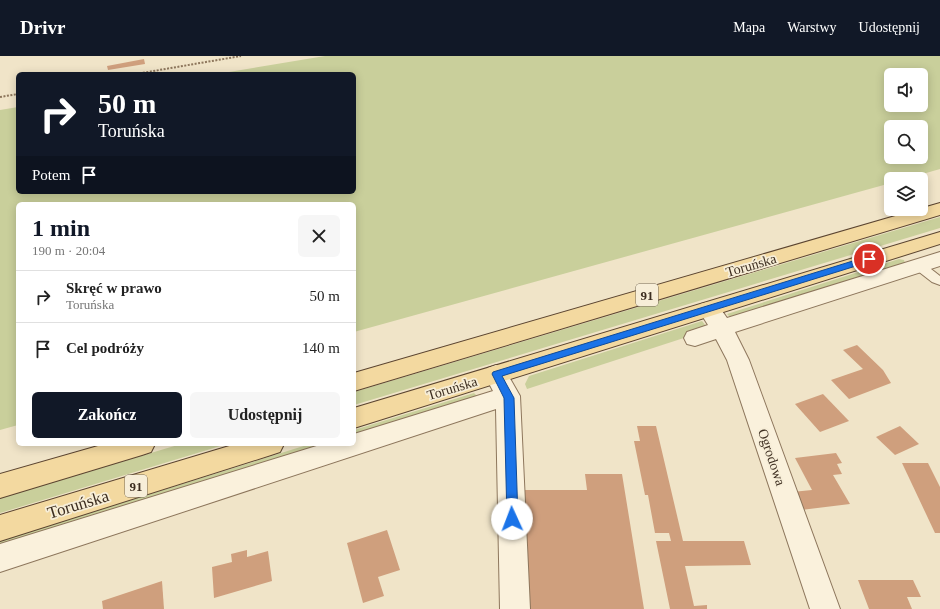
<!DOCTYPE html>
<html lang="pl">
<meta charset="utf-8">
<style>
body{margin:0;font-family:Georgia,serif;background:#f6f6f6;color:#222;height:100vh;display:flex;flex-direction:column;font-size:15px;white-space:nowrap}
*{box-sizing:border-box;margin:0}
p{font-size:13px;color:#767676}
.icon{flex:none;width:22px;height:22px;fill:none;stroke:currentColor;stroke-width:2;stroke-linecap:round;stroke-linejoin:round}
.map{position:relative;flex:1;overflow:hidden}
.sheet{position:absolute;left:16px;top:146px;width:340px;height:244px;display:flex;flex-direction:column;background:#fff;border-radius:6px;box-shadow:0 2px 10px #0003}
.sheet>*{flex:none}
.banner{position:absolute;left:16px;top:16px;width:340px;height:122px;border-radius:6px;box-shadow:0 2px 10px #0003;background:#111827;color:#fff;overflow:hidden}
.controls{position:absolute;left:884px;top:12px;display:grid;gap:8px}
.controls a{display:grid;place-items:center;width:44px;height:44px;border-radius:6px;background:#fff;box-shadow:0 2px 10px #0003;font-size:20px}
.pin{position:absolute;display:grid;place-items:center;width:34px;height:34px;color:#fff;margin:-17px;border:2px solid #fff;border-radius:50%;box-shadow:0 1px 4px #0007}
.me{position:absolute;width:44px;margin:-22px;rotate:358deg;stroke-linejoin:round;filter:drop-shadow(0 0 3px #0008)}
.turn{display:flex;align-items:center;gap:14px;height:84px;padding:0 16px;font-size:18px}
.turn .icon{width:52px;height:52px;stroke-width:2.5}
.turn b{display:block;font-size:28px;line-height:34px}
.then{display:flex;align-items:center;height:38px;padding:0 16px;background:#0003;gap:8px;font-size:15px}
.round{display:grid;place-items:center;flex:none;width:42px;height:42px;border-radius:6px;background:#f6f6f6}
.headline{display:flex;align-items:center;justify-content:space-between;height:68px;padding:0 16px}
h1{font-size:24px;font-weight:700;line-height:30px;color:#111827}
.action{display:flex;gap:8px;margin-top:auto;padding:8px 16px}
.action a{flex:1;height:46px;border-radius:6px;background:#111827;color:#fff;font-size:16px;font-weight:700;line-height:46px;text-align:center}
.action a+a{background:#f6f6f6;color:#222}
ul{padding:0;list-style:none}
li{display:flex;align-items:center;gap:12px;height:52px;padding:0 16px;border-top:1px solid #e0e0e0}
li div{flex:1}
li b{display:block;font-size:15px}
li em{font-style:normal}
header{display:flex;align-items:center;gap:24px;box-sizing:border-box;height:56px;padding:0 20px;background:#111827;color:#fff}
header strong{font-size:19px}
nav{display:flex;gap:22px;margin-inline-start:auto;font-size:14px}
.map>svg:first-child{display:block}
.green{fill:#c9cf9b;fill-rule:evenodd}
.building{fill:#cf9f7d}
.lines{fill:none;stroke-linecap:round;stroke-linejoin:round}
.lane-casing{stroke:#8d765c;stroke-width:2}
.street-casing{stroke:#8d765c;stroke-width:2}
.primary-casing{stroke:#5b4430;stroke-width:2}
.path{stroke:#8d765c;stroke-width:2;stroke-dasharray:2 1.5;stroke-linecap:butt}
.lane{fill:#faf1dc;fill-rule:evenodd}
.street{fill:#faf1dc;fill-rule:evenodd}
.primary{fill:#f3d9a0;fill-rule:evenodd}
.route{fill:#1a73e8;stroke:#114b97}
.labels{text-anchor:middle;stroke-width:3.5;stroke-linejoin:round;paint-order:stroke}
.shield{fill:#f7eed8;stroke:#756857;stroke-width:1}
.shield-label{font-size:13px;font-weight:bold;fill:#3d2e20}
.street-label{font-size:14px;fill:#3d2e20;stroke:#f7eed8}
.near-street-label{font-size:17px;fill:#3d2e20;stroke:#f7eed8}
</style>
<header>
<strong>Drivr</strong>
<nav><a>Mapa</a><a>Warstwy</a><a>Udostępnij</a></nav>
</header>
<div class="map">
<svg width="940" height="553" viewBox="0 0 940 553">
<rect width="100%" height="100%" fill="#f0e4c8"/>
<!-- green -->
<g class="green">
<path d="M325 0H940V113L905 123H891V127L354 276V148H18V369L0 374V54L18 51V136H354V18H217ZM891 19H921V49H891ZM891 71H921V101H891Z"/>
<path d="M940 161V172L354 349V336Z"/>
<path d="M899 203 904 204 905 207 730 261 727 258Z"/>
<path d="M702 265 706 270 693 279 527 333 525 328 529 320Z"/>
<path d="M474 337 477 340 476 343 354 381V374Z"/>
<path d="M181 388H227L0 457V442Z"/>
<path d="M310 388H333L0 493V485Z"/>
</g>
<!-- building -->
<g class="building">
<path d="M144 3 145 8 108 14 107 10Z"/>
<path d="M857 289 883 314 891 327 849 343 831 324 863 313 843 294Z"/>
<path d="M823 338 849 365 820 376 795 348Z"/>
<path d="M637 370H656L683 485H744L751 509 685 510 694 550 707 549V553H670L656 485H671L669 477H655L648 439H645L634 385H640Z"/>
<path d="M900 370 919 388 895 399 876 381Z"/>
<path d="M836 397 842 407 837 408 842 418 833 419 850 448 801 454 792 436 812 434 795 402Z"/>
<path d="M902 407H928L940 431V477H935Z"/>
<path d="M585 418H622L644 553H523L517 434H587Z"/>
<path d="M387 474 400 514 378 521 384 540 363 547 347 487Z"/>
<path d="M247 494V501L268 495 272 525 214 542 212 511 232 506 231 498Z"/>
<path d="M858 524H913L921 541H907L912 553H869Z"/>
<path d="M162 525 164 553H103L102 545Z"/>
</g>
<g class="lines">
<!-- lane casing -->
<g class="lane-casing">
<path id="lane" d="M918 205 922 206 940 220V229L932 226 914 212 913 209 914 206Z"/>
</g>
<!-- street casing -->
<g class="street-casing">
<g id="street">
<path d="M940 196V210L735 276 749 304 840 553H810L727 304 716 283 695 290 687 288 684 282 687 276 708 269 698 253 701 248C717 243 719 251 727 262Z"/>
<path d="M496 309 504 312 520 340 530 553H500L496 353 0 516V488L323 388H354V378L493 335 484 318 488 312Z"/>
</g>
</g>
<!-- primary casing -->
<g class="primary-casing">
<g id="primary">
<path d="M940 147V159L354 335V317Z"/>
<path d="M940 176V188L354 372V352Z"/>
<path d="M105 388H155L151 396 142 399 0 442V418Z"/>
<path d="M236 388H284L280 396 271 399 0 485V459Z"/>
</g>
</g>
<!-- path -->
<g class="path">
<path d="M136 18 241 0"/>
<path d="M0 41 18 38"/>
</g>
<!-- lane -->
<use href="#lane" class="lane"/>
<!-- street -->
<use href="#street" class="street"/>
<!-- primary -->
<use href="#primary" class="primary"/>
</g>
<!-- route -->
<path class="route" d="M869 200 874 203 872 205 502 320 514 342 518 463 517 466 512 468 508 466 507 463 504 342 492 318 493 316Z"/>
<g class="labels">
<!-- shield labels -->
<g class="shield">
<rect x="636" y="228" width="22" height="22" rx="3"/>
<rect x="125" y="419" width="22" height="22" rx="3"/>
</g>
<g class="shield-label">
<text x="647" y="244">91</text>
<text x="136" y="435">91</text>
</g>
<!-- street labels -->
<g class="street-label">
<text transform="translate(751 209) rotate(-16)" y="5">Toruńska</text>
<text transform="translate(452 332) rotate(-17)" y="5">Toruńska</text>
<text transform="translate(772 401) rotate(71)" y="5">Ogrodowa</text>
</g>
<!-- near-street labels -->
<g class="near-street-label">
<text transform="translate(78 448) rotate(-17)" y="6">Toruńska</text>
</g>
</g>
</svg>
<div class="controls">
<a><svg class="icon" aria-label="sound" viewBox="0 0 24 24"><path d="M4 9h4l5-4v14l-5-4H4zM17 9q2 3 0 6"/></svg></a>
<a><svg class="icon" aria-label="search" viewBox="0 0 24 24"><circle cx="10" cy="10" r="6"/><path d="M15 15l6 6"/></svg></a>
<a><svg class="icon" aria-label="layers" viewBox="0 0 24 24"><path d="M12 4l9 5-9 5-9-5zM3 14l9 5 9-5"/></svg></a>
</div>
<div class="pin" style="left:869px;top:203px;background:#d93025"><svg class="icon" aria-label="arrive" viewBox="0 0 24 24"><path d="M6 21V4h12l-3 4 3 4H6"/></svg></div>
<svg class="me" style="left:512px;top:463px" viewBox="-20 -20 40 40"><circle r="19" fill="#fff"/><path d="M0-13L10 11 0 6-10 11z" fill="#1a73e8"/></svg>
<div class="banner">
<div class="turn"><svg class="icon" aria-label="right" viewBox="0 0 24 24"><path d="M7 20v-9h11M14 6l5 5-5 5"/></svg><div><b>50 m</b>Toruńska</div></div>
<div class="then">Potem<svg class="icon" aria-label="arrive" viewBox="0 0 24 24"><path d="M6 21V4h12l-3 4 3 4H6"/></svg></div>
</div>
<section class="sheet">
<div class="headline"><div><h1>1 min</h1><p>190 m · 20:04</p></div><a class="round"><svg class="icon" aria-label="close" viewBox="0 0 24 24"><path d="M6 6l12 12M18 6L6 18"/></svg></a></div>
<ul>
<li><svg class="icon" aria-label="right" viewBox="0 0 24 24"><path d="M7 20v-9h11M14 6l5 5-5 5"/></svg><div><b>Skręć w prawo</b><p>Toruńska</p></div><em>50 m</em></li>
<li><svg class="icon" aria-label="arrive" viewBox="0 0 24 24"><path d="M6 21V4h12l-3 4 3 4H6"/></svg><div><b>Cel podróży</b></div><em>140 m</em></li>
</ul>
<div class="action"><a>Zakończ</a><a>Udostępnij</a></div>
</section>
</div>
